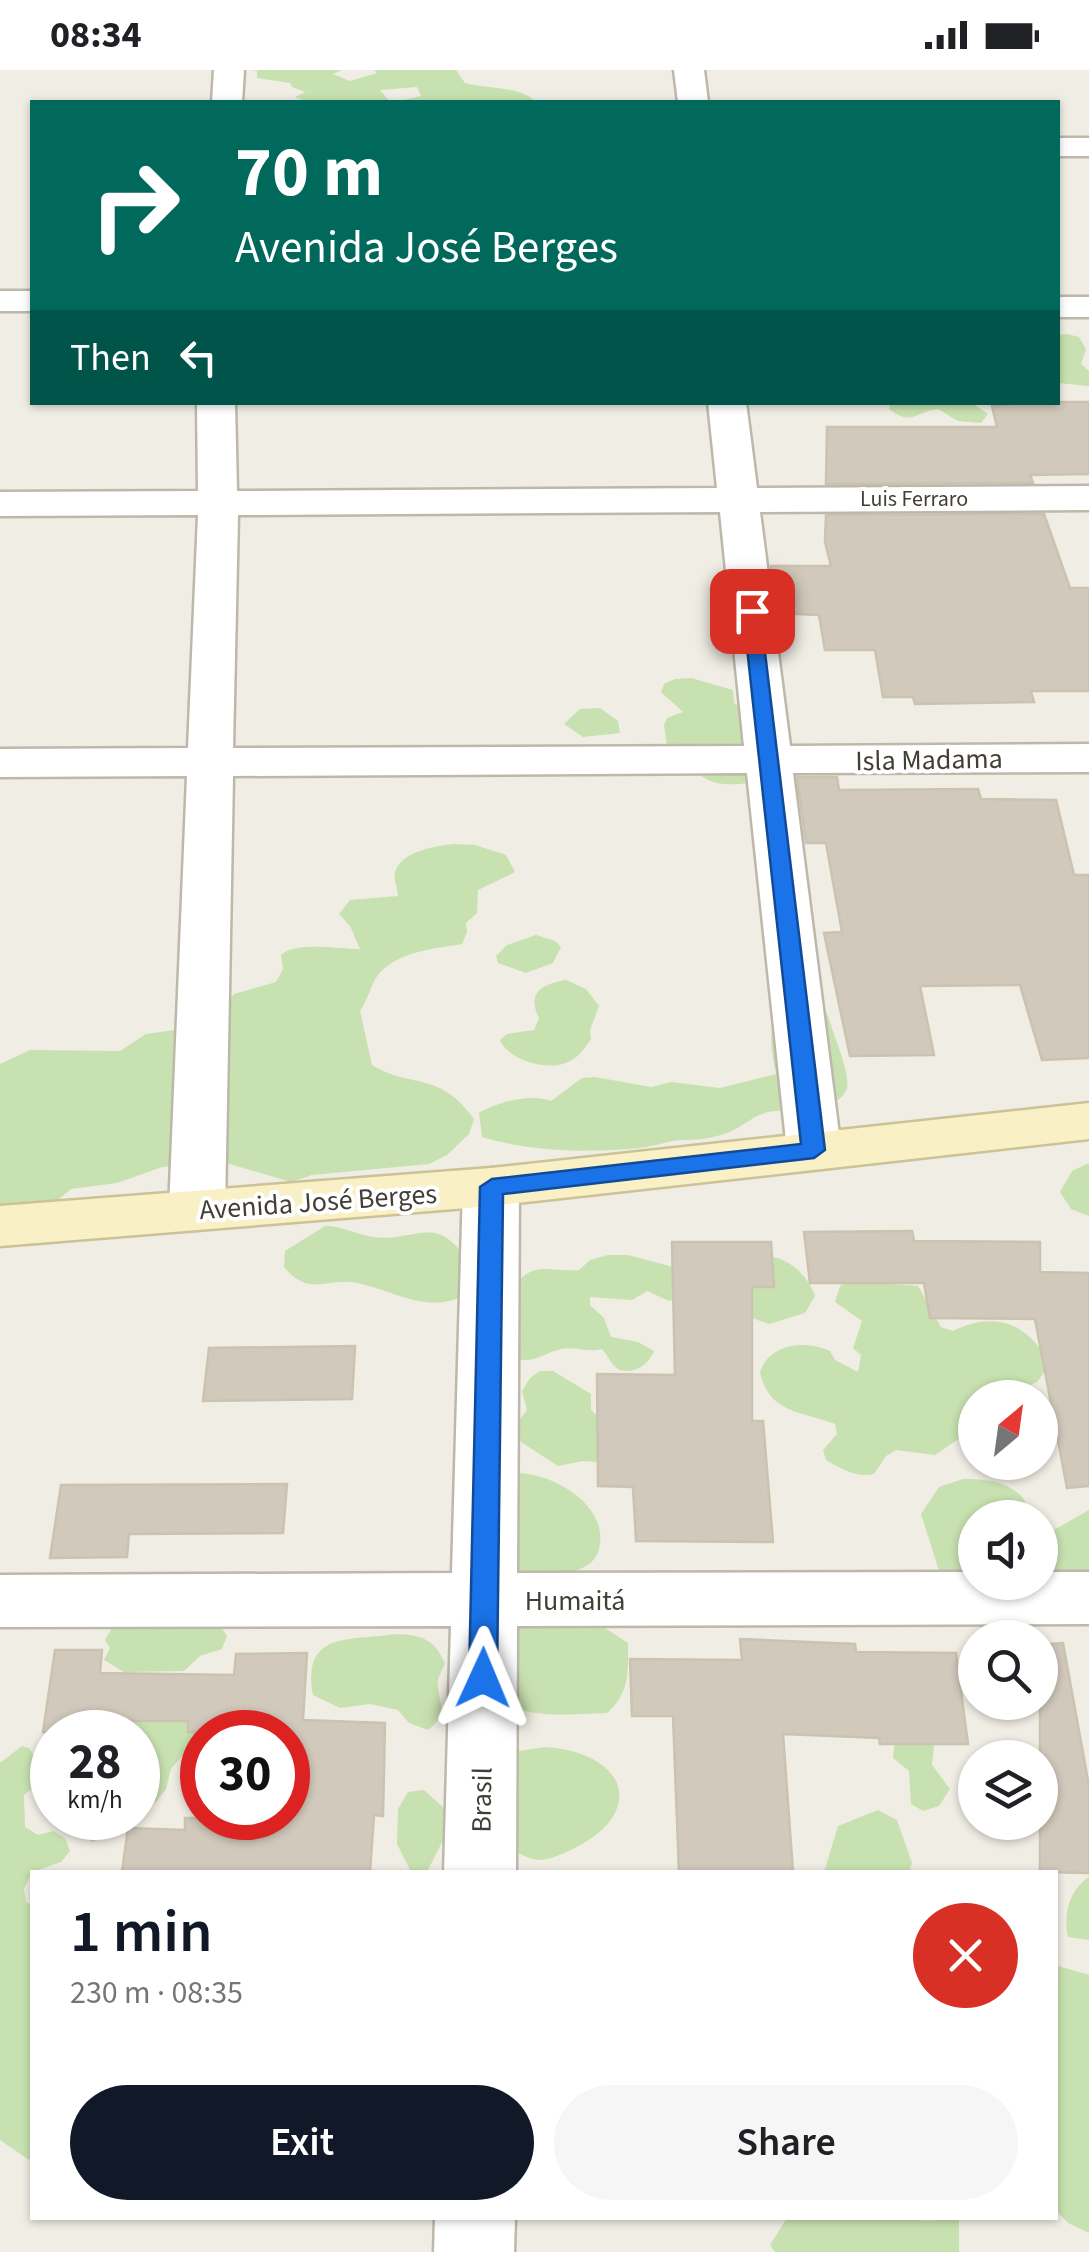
<!DOCTYPE html>
<meta charset="utf-8">
<style>
body{margin:0;font-family:"Source Sans 3",sans-serif;background:#f6f6f6;color:#202124;height:100vh;display:flex;flex-direction:column;font-size:38px;white-space:nowrap}
*{box-sizing:border-box;margin:0}
p{font-size:32px;color:#757577}
.icon{flex:none;width:55px;height:55px;fill:none;stroke:currentColor;stroke-width:2;stroke-linecap:round;stroke-linejoin:round}
.map{position:relative;flex:1;overflow:hidden}
.details{position:absolute;left:30px;top:1800px;width:1028px;height:350px;display:flex;flex-direction:column;background:#fff;border-radius:0px;box-shadow:0 2px 8px #0004}
.details>*{flex:none}
.guide{position:absolute;left:30px;top:30px;width:1030px;height:305px;border-radius:0px;box-shadow:0 2px 8px #0004;background:#00695c;color:#fff;overflow:hidden}
.needle{width:65px;rotate:29deg}
.buttons{position:absolute;left:958px;top:1310px;display:grid;gap:20px}
.buttons a{display:grid;place-items:center;width:100px;height:100px;border-radius:50%;background:#fff;box-shadow:0 2px 8px #0004;font-size:50px}
.speed{position:absolute;left:30px;top:1640px;display:flex;gap:20px;font-size:50px;font-weight:700;text-align:center}
.speed>*{display:grid;place-content:center;width:130px;height:130px;border-radius:50%;background:#fff;box-shadow:0 2px 8px #0004;line-height:1}
.speed small{font-size:25px;font-weight:400}
.speed .limit{border:15px solid #d22;background:#fff;color:#111}
.pin{position:absolute;display:grid;place-items:center;width:85px;height:85px;color:#fff;margin:-42px;border-radius:20px;box-shadow:0 5px 15px #0006}
.me{position:absolute;width:110px;margin:-55px;rotate:1deg;stroke-linejoin:round;filter:drop-shadow(0 0 8px #0008)}
.turn{display:flex;align-items:center;gap:35px;height:210px;padding:0 40px;font-size:45px}
.turn .icon{width:130px;height:130px;stroke-width:2.5}
.turn b{display:block;font-size:70px;line-height:85px}
.then{display:flex;align-items:center;height:95px;padding:0 40px;background:#0003;gap:20px;font-size:38px}
.round{display:grid;place-items:center;flex:none;width:105px;height:105px;border-radius:52px;background:#f6f6f6}
.summary{display:flex;align-items:center;justify-content:space-between;height:170px;padding:0 40px}
h1{font-size:60px;font-weight:600;line-height:75px;color:#111827}
.action{display:flex;gap:20px;margin-top:auto;padding:20px 40px}
.action a{flex:1;height:115px;border-radius:60px;background:#111827;color:#fff;font-size:40px;font-weight:600;line-height:115px;text-align:center}
.action a+a{background:#f6f6f6;color:#202124}
.status{display:flex;justify-content:space-between;align-items:center;height:70px;padding:0 50px;background:#fff;direction:ltr}
.status svg{height:28px;fill:currentColor}
.map>svg:first-child{display:block}
.green{fill:#c8e1b0}
.building{fill:#d1c9bb;stroke:#cbc2af;stroke-width:2.5}
.lines{fill:none;stroke-linecap:round;stroke-linejoin:round}
.minor-casing{stroke:#beb8ab;stroke-width:5}
.secondary-casing{stroke:#ccc297;stroke-width:5}
.minor{fill:#fff;fill-rule:evenodd}
.secondary{fill:#f9f0c6;fill-rule:evenodd}
.route{fill:#1a73e8;stroke:#114b97;stroke-width:2.5}
.labels{text-anchor:middle;stroke-width:8;stroke-linejoin:round;paint-order:stroke}
.far-street-label{font-size:22px;fill:#423e35;stroke:#fff}
.street-label{font-size:28px;fill:#423e35;stroke:#fff}
</style>
<div class="status"><b>08:34</b><svg viewBox="0 0 49 12"><path d="M0 12V9h3v3zM5 12V6h3v6zM10 12V3h3v9zM15 12V0h3v12zM26 1h20v11H26zM47 4h2v5h-2z"/></svg></div>
<div class="map">
<svg width="1089" height="2182" viewBox="0 0 1089 2182">
<rect width="100%" height="100%" fill="#f0ede4"/>
<!-- green -->
<g class="green">
<path d="M251 0H342L333 4 350 11 377 3 374 0H456L465 13C486 19 516 16 533 29L531 32H395L421 26 417 17 380 20 390 32H308L295 27 305 22 292 17 290 13 257 8V1Z"/>
<path d="M1067 264 1079 267 1086 279 1081 294 1089 301V316L1058 313V265Z"/>
<path d="M891 332 972 333 988 344 981 353 958 351 938 339C917 341 912 357 889 339Z"/>
<path d="M691 608 733 620 734 633 747 641 749 713C699 719 704 703 667 677L664 655 667 648 683 642 661 622 664 614 675 609Z"/>
<path d="M600 638 618 651 620 663 583 667 564 654 580 639Z"/>
<path d="M453 774 475 775 506 785 515 802 478 820 477 843 466 853 467 862 462 874C433 879 398 881 378 905 372 912 368 930 360 941L372 995C411 1019 439 1000 474 1049L469 1064 447 1085 429 1094 312 1105 291 1112 223 1092 162 1097 117 1113 71 1119 46 1140 0 1138V994L30 980 120 981 146 964 189 958 225 936 234 924 276 912 283 899 281 885C295 871 338 879 360 879L350 856 339 844 350 830 398 826C398 818 393 809 395 802 402 781 435 776 453 774Z"/>
<path d="M536 865 555 871 561 877 553 893 526 903 498 893 496 886 507 875Z"/>
<path d="M566 910 586 919 599 936 590 960 591 969C584 979 579 987 568 992 548 1002 508 990 500 970L507 964 534 960 539 948C526 922 543 914 566 910Z"/>
<path d="M785 929 826 942 829 949C833 964 853 1009 846 1021 829 1048 795 1037 768 1042 751 1046 738 1061 721 1065 707 1069 697 1070 684 1070 670 1070 653 1077 639 1078 586 1083 533 1082 482 1067L479 1043C498 1032 530 1023 551 1031L582 1008 595 1007 651 1017 671 1012 720 1018 776 1004C770 977 767 953 785 929Z"/>
<path d="M1089 1093V1146L1071 1139 1060 1122 1072 1101Z"/>
<path d="M325 1156C342 1156 356 1164 373 1167 414 1173 437 1142 466 1190L463 1226C427 1244 392 1220 357 1213 327 1207 310 1228 284 1197L285 1181Z"/>
<path d="M608 1185H628L677 1198 675 1229 669 1231 647 1221 632 1230 590 1227V1235L604 1248 611 1267 638 1272 654 1281C649 1294 633 1306 618 1299 611 1295 608 1285 602 1279 588 1283 575 1276 561 1279 543 1283 533 1295 515 1288L507 1224C535 1188 540 1202 579 1200L590 1190Z"/>
<path d="M765 1186C787 1186 808 1205 815 1226L805 1243 769 1254 735 1242Z"/>
<path d="M851 1211 918 1216 941 1257 953 1261C994 1240 1031 1253 1049 1296L1037 1312 1004 1326 1000 1320 994 1327 975 1328V1358L935 1385 896 1380 886 1386 874 1404C857 1408 841 1399 826 1390L823 1380 837 1364 835 1354C802 1341 769 1344 760 1302 770 1273 806 1270 830 1281L835 1290 858 1302 861 1285 853 1278 862 1251 835 1232 840 1216Z"/>
<path d="M540 1301H553L591 1324V1340L599 1347 598 1392 583 1391 558 1396 521 1372 517 1353 527 1340 522 1321 530 1308Z"/>
<path d="M515 1403C552 1402 610 1435 599 1479 591 1512 529 1506 506 1497Z"/>
<path d="M963 1409C986 1409 1011 1411 1025 1431L1023 1447 975 1448V1512H1040V1468L1089 1440V1554L942 1510 921 1444 939 1417Z"/>
<path d="M114 1554H219L227 1566 222 1579 200 1586 184 1601 124 1602 104 1590 110 1578 105 1570Z"/>
<path d="M599 1554 628 1573C628 1603 630 1622 607 1643 568 1644 531 1650 497 1630L488 1556Z"/>
<path d="M397 1564C422 1565 436 1570 445 1594 444 1595 438 1609 438 1610 436 1631 452 1642 428 1660L409 1653 398 1640 370 1634 340 1638 313 1625C301 1559 354 1571 397 1564Z"/>
<path d="M149 1641 202 1654 198 1667 171 1699 166 1719 157 1731 138 1742V1662H123Z"/>
<path d="M928 1669 934 1675 932 1695 950 1719 939 1736 923 1741 911 1734 909 1701 893 1688 895 1670Z"/>
<path d="M22 1676 29 1678 47 1706 24 1725 25 1757 38 1765 53 1761 65 1768 70 1781 61 1792 32 1802 24 1819 26 1832 32 1835V2092L0 2070V1693Z"/>
<path d="M545 1677C631 1683 649 1747 564 1783 554 1787 544 1792 533 1789 524 1787 513 1780 505 1775L512 1682Z"/>
<path d="M424 1720 445 1739 448 1760 427 1802H411L397 1774 398 1739 408 1722Z"/>
<path d="M878 1740 897 1750 912 1793 909 1802H824L838 1756Z"/>
<path d="M60 1748H129L106 1766 92 1772Z"/>
<path d="M1089 1807V1870L1068 1867C1063 1844 1069 1820 1089 1807Z"/>
<path d="M1055 1895 1089 1905V2163L1068 2153 1055 2139Z"/>
<path d="M787 2148H912C927 2154 942 2148 959 2150V2182H775L770 2175Z"/>
</g>
<!-- building -->
<g class="building">
<path d="M1031 332H1089V404L1030 405 1033 413 826 414 827 357H997L992 336Z"/>
<path d="M1044 444 1070 518H1089V621H1031L1034 632 915 634 913 627H883L875 580H825L819 545 777 543 771 496H831L825 472 826 445Z"/>
<path d="M797 707H837L839 720 978 719 981 729 1056 730 1074 805H1089V988L1042 990 1020 915 920 916 934 985 850 986 824 863 842 862 826 773H806Z"/>
<path d="M912 1161 914 1171 1040 1172V1202L1089 1203V1416L1067 1418 1035 1249 930 1248 924 1213H810L804 1162Z"/>
<path d="M672 1172H771L774 1217H752V1351H763L773 1472 636 1471 633 1417 598 1416 597 1304 675 1305Z"/>
<path d="M355 1276 352 1329 203 1331 209 1278Z"/>
<path d="M287 1414 283 1463 129 1464 127 1487 50 1488 61 1415Z"/>
<path d="M740 1569 855 1574 856 1582 956 1583 968 1674H880L879 1668 783 1664 793 1802H679L673 1646H632L630 1589 742 1590Z"/>
<path d="M1063 1573 1089 1716V1803L1040 1802V1575Z"/>
<path d="M55 1580H102L100 1603 234 1605 236 1584 307 1583 303 1650 385 1653 383 1746 374 1745 370 1802H122L128 1758 185 1760V1748H288V1662H188V1651H108L107 1662H43Z"/>
</g>
<g class="lines">
<!-- minor casing -->
<g class="minor-casing">
<g id="minor">
<path d="M214 0H244L242 32H212Z"/>
<path d="M674 0H704L708 32H678Z"/>
<rect x="1058" y="68" width="31" height="18"/>
<rect x="0" y="221" width="32" height="20"/>
<rect x="1058" y="227" width="31" height="20"/>
<path d="M197 332H235L237 421 717 418 708 332H746L757 418 1089 416V440L760 442 790 676 1089 674V702L793 703 841 1080 833 1093 814 1099 795 1093 787 1080 747 703 233 706 225 1140 217 1154 197 1160 177 1154 169 1140 187 706 0 707V679L188 678 198 445 0 446V422L198 421ZM720 442 744 676 233 678 238 445Z"/>
<path d="M491 1098 511 1103 519 1117 517 1503 975 1502V1512H1040V1502H1089V1554L517 1556 516 1802H444L451 1556 0 1557V1505L452 1503 463 1117 471 1103Z"/>
<path d="M435 2148H515L514 2182H434Z"/>
</g>
</g>
<!-- secondary casing -->
<g class="secondary-casing">
<path id="secondary" d="M1089 1033V1069L491 1136 0 1176V1136L491 1098Z"/>
</g>
<!-- minor -->
<use href="#minor" class="minor"/>
<!-- secondary -->
<use href="#secondary" class="secondary"/>
</g>
<!-- route -->
<path class="route" d="M752 536 760 541 825 1080 814 1088 503 1124 497 1608 493 1616 483 1619 473 1616 469 1608 480 1117 492 1109 801 1074 743 541Z"/>
<g class="labels">
<!-- far-street labels -->
<g class="far-street-label">
<text x="914" y="436">Luis Ferraro</text>
</g>
<!-- street labels -->
<g class="street-label">
<text transform="translate(929 689) rotate(-1)" y="10">Isla Madama</text>
<text transform="translate(318 1131) rotate(-4)" y="10">Avenida José Berges</text>
<text x="575" y="1540">Humaitá</text>
<text transform="translate(481 1730) rotate(-89)" y="10">Brasil</text>
</g>
</g>
</svg>
<div class="buttons">
<a><svg class="needle" viewBox="-14 -14 28 28"><path d="M0-13l5 13h-10z" fill="#e53935"/><path d="M0 13l5-13h-10z" fill="#757577"/></svg></a>
<a><svg class="icon" aria-label="sound" viewBox="0 0 24 24"><path d="M4 9h4l5-4v14l-5-4H4zM17 9q2 3 0 6"/></svg></a>
<a><svg class="icon" aria-label="search" viewBox="0 0 24 24"><circle cx="10" cy="10" r="6"/><path d="M15 15l6 6"/></svg></a>
<a><svg class="icon" aria-label="layers" viewBox="0 0 24 24"><path d="M12 4l9 5-9 5-9-5zM3 14l9 5 9-5"/></svg></a>
</div>
<div class="speed"><div>28<small>km/h</small></div><div class="limit">30</div></div>
<div class="pin" style="left:752px;top:541px;background:#d93025"><svg class="icon" aria-label="arrive" viewBox="0 0 24 24"><path d="M6 21V4h12l-3 4 3 4H6"/></svg></div>
<svg class="me" style="left:483px;top:1608px" viewBox="-20 -20 40 40"><path d="M0-17L14 15 0 8-14 15z" fill="#1a73e8" stroke="#fff" stroke-width="4"/></svg>
<div class="guide">
<div class="turn"><svg class="icon" aria-label="right" viewBox="0 0 24 24"><path d="M7 20v-9h11M14 6l5 5-5 5"/></svg><div><b>70 m</b>Avenida José Berges</div></div>
<div class="then">Then<svg class="icon" aria-label="left" viewBox="0 0 24 24"><path d="M17 20v-9H6M10 6l-5 5 5 5"/></svg></div>
</div>
<section class="details">
<div class="summary"><div><h1>1 min</h1><p>230 m · 08:35</p></div><a class="round" style="background:#d93025;color:#fff"><svg class="icon" aria-label="close" viewBox="0 0 24 24"><path d="M6 6l12 12M18 6L6 18"/></svg></a></div>
<div class="action"><a>Exit</a><a>Share</a></div>
</section>
</div>
